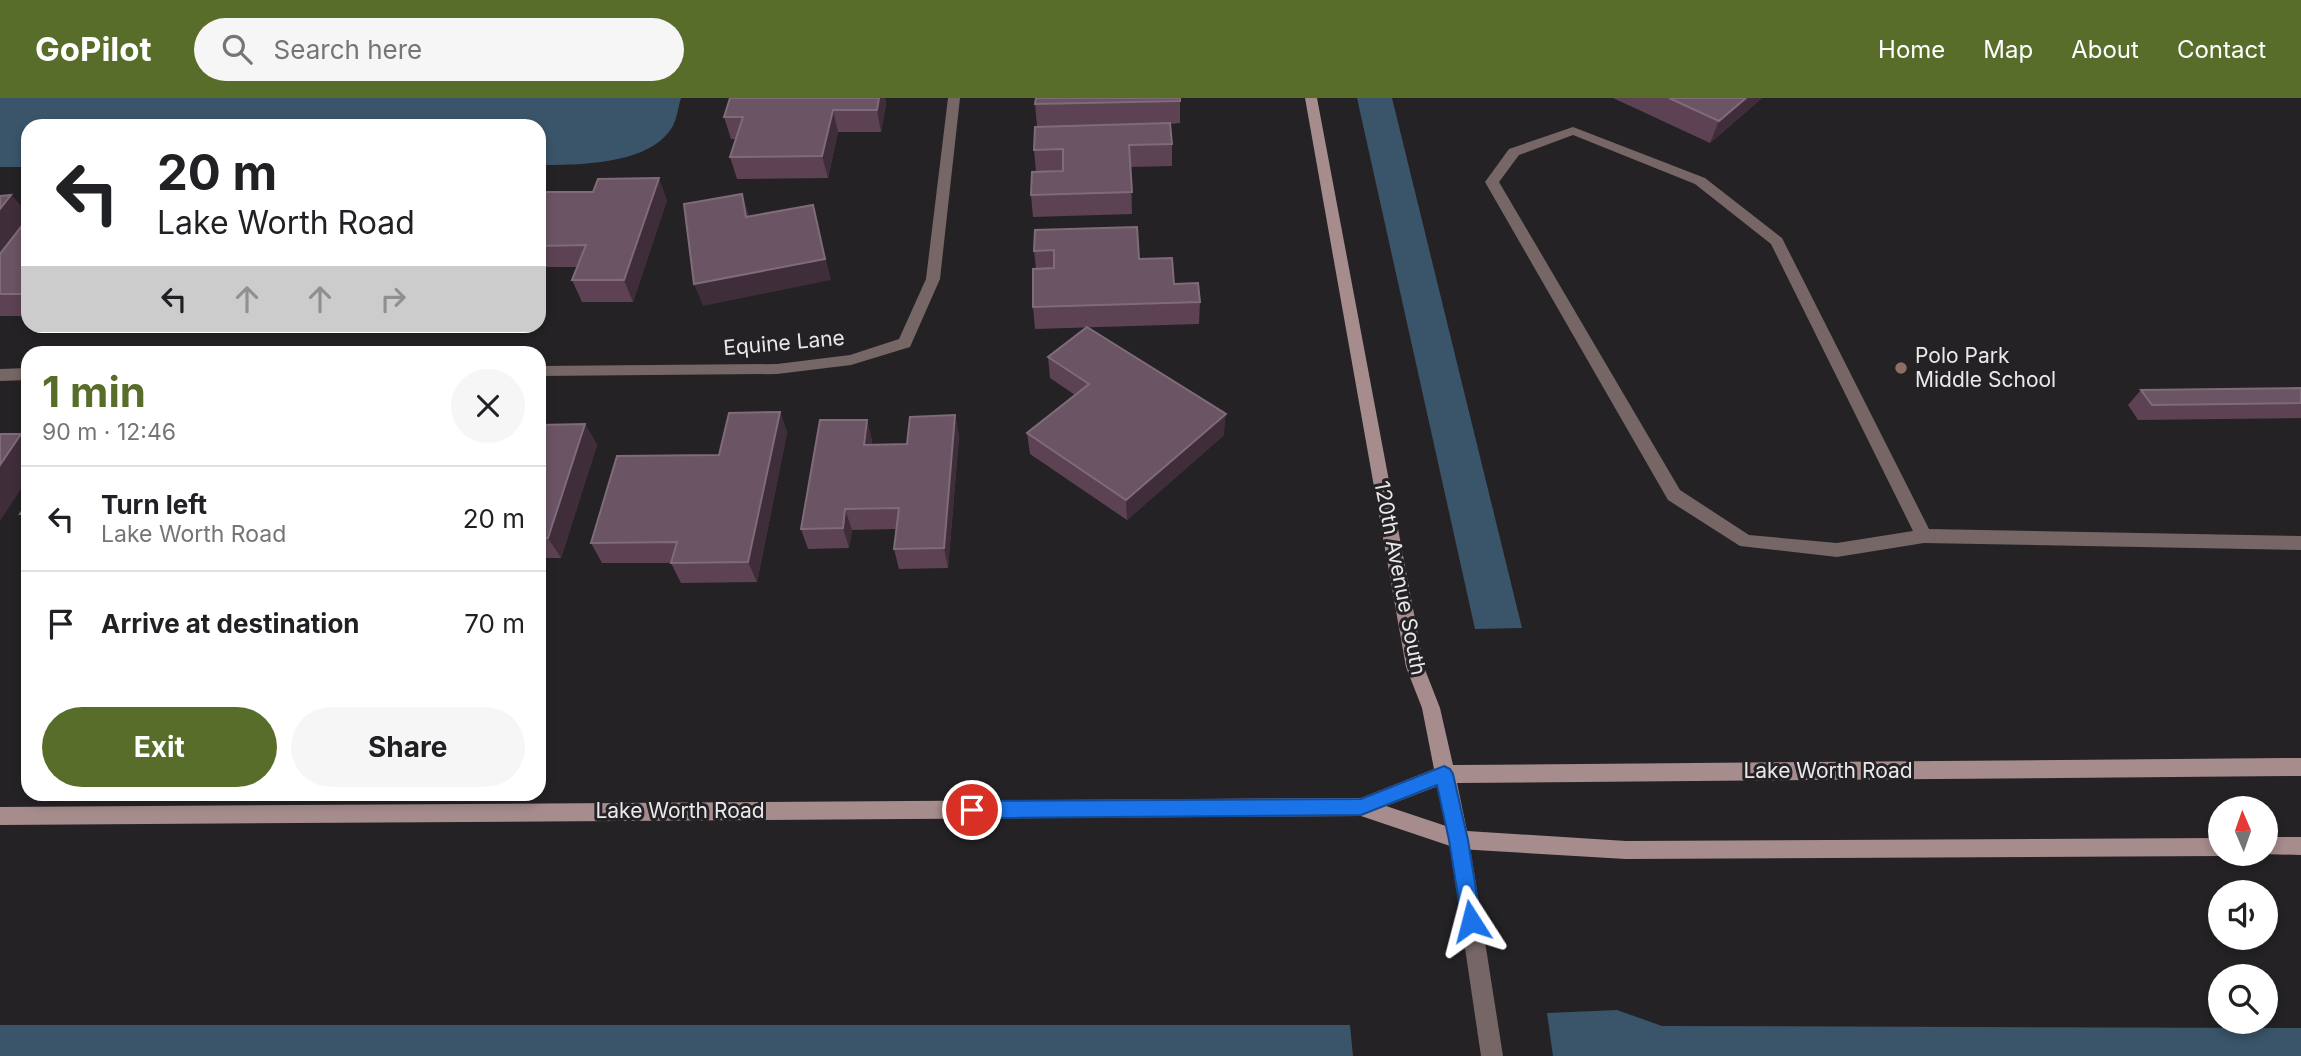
<!DOCTYPE html>
<meta charset="utf-8">
<style>
body{margin:0;font-family:Inter,sans-serif;background:#f6f6f6;color:#202124;height:100vh;display:flex;flex-direction:column;font-size:26px;white-space:nowrap}
*{box-sizing:border-box;margin:0}
p{font-size:23px;color:#757577}
.icon{flex:none;width:38px;height:38px;fill:none;stroke:currentColor;stroke-width:2;stroke-linecap:round;stroke-linejoin:round}
.map{position:relative;flex:1;overflow:hidden}
.side{position:absolute;left:21px;top:248px;width:525px;height:455px;display:flex;flex-direction:column;background:#fff;border-radius:21px;box-shadow:0 4px 10px #0003}
.side>*{flex:none}
.guide{position:absolute;left:21px;top:21px;width:525px;height:214px;border-radius:21px;box-shadow:0 4px 10px #0003;background:#fff;color:#202124;overflow:hidden}
.needle{width:46px;rotate:358deg}
.tools{position:absolute;left:2208px;top:698px;display:grid;gap:14px}
.tools a{display:grid;place-items:center;width:70px;height:70px;border-radius:50%;background:#fff;box-shadow:0 4px 10px #0003;font-size:35px}
.pin{position:absolute;display:grid;place-items:center;width:60px;height:60px;color:#fff;margin:-30px;border:4px solid #fff;border-radius:50%;box-shadow:0 2px 7px #0007}
.me{position:absolute;width:77px;margin:-38px;rotate:351deg;stroke-linejoin:round;filter:drop-shadow(0 0 5px #0008)}
.turn{display:flex;align-items:center;gap:24px;height:147px;padding:0 21px;font-size:32px}
.turn .icon{width:91px;height:91px;stroke-width:2.5}
.turn b{display:block;font-size:49px;line-height:60px}
.lanes{display:flex;align-items:center;height:66px;padding:0 21px;background:#0003;justify-content:center;gap:35px;direction:ltr}
.lanes .off{opacity:.35}
.round{display:grid;place-items:center;flex:none;width:74px;height:74px;border-radius:37px;background:#f6f6f6}
.overview{display:flex;align-items:center;justify-content:space-between;height:119px;padding:0 21px}
h1{font-size:42px;font-weight:700;line-height:52px;color:#586d2a}
.button{display:flex;gap:14px;margin-top:auto;padding:14px 21px}
.button a{flex:1;height:80px;border-radius:42px;background:#586d2a;color:#fff;font-size:28px;font-weight:700;line-height:80px;text-align:center}
.button a+a{background:#f6f6f6;color:#202124}
ul{padding:0;list-style:none}
li{display:flex;align-items:center;gap:21px;height:105px;padding:0 21px;border-top:2px solid #e0e0e0}
li div{flex:1}
li b{display:block;font-size:26px}
li em{font-style:normal}
header{display:flex;align-items:center;gap:42px;box-sizing:border-box;height:98px;padding:0 35px;background:#586d2a;color:#fff}
header strong{font-size:33px}
nav{display:flex;gap:38px;margin-inline-start:auto;font-size:24px}
.search{width:490px;height:63px;background:#f6f6f6;display:flex;align-items:center;gap:18px;box-sizing:border-box;padding:0 24px;border-radius:38px;color:#757577;font-size:26px}
.map>svg:first-child{display:block}
.water{fill:#3a5469}
.lines{fill:none;stroke-linecap:round;stroke-linejoin:round}
.lane{fill:#766666;fill-rule:evenodd}
.street{fill:#766666;fill-rule:evenodd}
.secondary{fill:#a68c8c;fill-rule:evenodd}
.wall{fill:#5c4253}
.shaded-wall{fill:#3f2e3a}
.building{fill:#6b5464;stroke:#7f6b79;stroke-width:2}
.route{fill:#1a73e8;stroke:#114b97;stroke-width:2}
.education-dot{fill:#8d6e63;stroke:#242225;stroke-width:2.5}
.labels{text-anchor:middle;stroke-width:6;stroke-linejoin:round;paint-order:stroke}
.street-label{font-size:21px;fill:#e9e8ea;stroke:#242225}
.poi-label{font-size:21px;fill:#e9e8ea;stroke:#242225;text-anchor:start}
</style>
<header>
<strong>GoPilot</strong>
<div class="search"><svg class="icon" aria-label="search" viewBox="0 0 24 24"><circle cx="10" cy="10" r="6"/><path d="M15 15l6 6"/></svg>Search here</div>
<nav><a>Home</a><a>Map</a><a>About</a><a>Contact</a></nav>
</header>
<div class="map">
<svg width="2301" height="958" viewBox="0 0 2301 958">
<rect width="100%" height="100%" fill="#242225"/>
<!-- water -->
<g class="water">
<path d="M0 0H681C678 9 677 23 671 31 647 67 578 67 539 67V28H28V69H0Z"/>
<path d="M1357 0H1392L1522 530 1475 531Z"/>
<path d="M1617 912 1662 928 2301 930V958H1553L1547 915Z"/>
<path d="M0 927H1350L1353 958H0Z"/>
</g>
<g class="lines">
<!-- lane -->
<path class="lane" d="M1573 29 1705 80 1782 140 1929 431 2301 438V452L1924 445 1837 459 1740 448 1668 402 1485 84 1509 51ZM1573 37 1695 86 1771 146 1913 433 1837 445 1749 437 1680 392 1499 84 1519 57Z"/>
<!-- street -->
<g class="street">
<path d="M948 0H960L940 181 910 249 851 267 777 276 539 278V268L777 266 850 257 899 241 926 181Z"/>
<path d="M28 270V282L0 283V271Z"/>
<path d="M1459 733 1466 735 1469 742 1503 958H1481L1449 742 1452 735Z"/>
</g>
<!-- secondary -->
<g class="secondary">
<path d="M1305 0H1317L1424 569 1440 610 1453 667 2301 660V678L1457 685 1467 733 1626 743 2221 740V756H2227L2221 758 1626 761 1459 751 1361 718 0 727V709L1361 700 1434 671 1422 610 1406 569ZM1438 688 1446 728 1386 708Z"/>
<path d="M2266 739H2301V757L2262 756H2266Z"/>
</g>
</g>
<!-- wall -->
<g class="wall">
<path d="M730 0H885L886 6 881 34H838L828 80 737 81 730 59 736 41H731L724 19Z"/>
<path d="M1180 0V25L1170 26 1172 46V68L1131 69 1132 116 1033 119 1031 97 1036 74 1034 52 1037 28 1035 6Z"/>
<path d="M1613 0H1762L1710 45Z"/>
<path d="M539 94H593L667 102 633 204H582L572 182 577 169H539Z"/>
<path d="M11 97 28 116V218H0V98Z"/>
<path d="M1035 132 1139 161 1200 204 1199 226 1035 231 1033 209 1036 171 1034 153Z"/>
<path d="M1048 259 1224 337 1127 422 1030 356 1027 335 1075 297 1050 280Z"/>
<path d="M2301 290V320L2138 322 2128 307 2141 292Z"/>
<path d="M780 314 787 335 757 484 681 485 671 465H602L591 445 719 357Z"/>
<path d="M955 317 959 339 948 470 899 471 894 451 896 431 852 432 849 450 808 451 801 431 867 322 872 343V347L907 346Z"/>
<path d="M585 326 597 347 561 460H539V327Z"/>
<path d="M28 404V423L20 416Z"/>
</g>
<!-- shaded-wall -->
<g class="shaded-wall">
<path d="M879 0H885L886 6 881 34 877 12Z"/>
<path d="M1746 0H1762L1710 45 1719 23Z"/>
<path d="M833 12 838 34 828 80 822 58Z"/>
<path d="M659 80 667 102 633 204 624 182Z"/>
<path d="M742 96 749 117 753 141 746 119Z"/>
<path d="M11 97 28 116V122L0 158V111Z"/>
<path d="M813 107 831 182 703 208 694 186Z"/>
<path d="M780 314 787 335 757 484 748 464Z"/>
<path d="M1226 316 1224 337 1127 422 1126 402Z"/>
<path d="M955 317 959 339 948 470 944 450Z"/>
<path d="M867 322 872 343 869 368 864 347Z"/>
<path d="M585 326 597 347 561 460 548 440Z"/>
<path d="M21 336 28 343V380L0 423V367Z"/>
<path d="M845 411 852 432 849 450 843 430Z"/>
</g>
<!-- building -->
<g class="building">
<path d="M730 0H879L877 12H833L822 58 730 59 743 19H724Z"/>
<path d="M1036 0H1180V3L1035 6Z"/>
<path d="M1669 0H1746L1719 23Z"/>
<path d="M1170 25 1172 46 1129 47 1132 94 1031 97 1032 74 1063 73V51L1034 52 1035 29Z"/>
<path d="M659 80 624 182H572L586 147 539 148V94H593L598 81Z"/>
<path d="M742 96 746 119 813 107 825 161 694 186 684 106Z"/>
<path d="M11 97 0 111V98Z"/>
<path d="M28 120V193L26 196H0V156Z"/>
<path d="M1137 129 1139 161 1172 160 1174 186 1198 185 1200 204 1033 209V171L1054 170V152L1034 153 1035 132Z"/>
<path d="M1087 229 1226 316 1126 402 1027 335 1089 286 1048 259Z"/>
<path d="M2301 290V305L2152 307 2141 292Z"/>
<path d="M780 314 748 464 671 465 677 444 591 445 617 358 719 357 729 315Z"/>
<path d="M955 317 944 450 894 451 899 410 845 411 843 430 801 431 820 322H867L864 347 907 346 910 319Z"/>
<path d="M585 326 548 440H539V327Z"/>
<path d="M0 336H21L0 367Z"/>
<path d="M28 404V416H20Z"/>
</g>
<!-- route -->
<path class="route" d="M1444 668 1450 671 1453 676 1468 742 1481 823 1478 830 1471 832 1464 830 1462 823 1449 742 1437 687 1361 717 972 720 966 717 963 712 966 706 972 703 1361 701Z"/>
<!-- markers -->
<circle class="education-dot" cx="1901" cy="270" r="7"/>
<g class="labels">
<!-- street labels -->
<g class="street-label">
<text transform="translate(784 245) rotate(-5)" y="7">Equine Lane</text>
<text transform="translate(1400 480) rotate(79)" y="7">120th Avenue South</text>
<text x="1828" y="680">Lake Worth Road</text>
<text x="680" y="720">Lake Worth Road</text>
</g>
<!-- poi labels -->
<g class="poi-label">
<text x="1915" y="265">Polo Park<tspan x="1915" dy="24">Middle School</tspan></text>
</g>
</g>
</svg>
<div class="tools">
<a><svg class="needle" viewBox="-14 -14 28 28"><path d="M0-13l5 13h-10z" fill="#e53935"/><path d="M0 13l5-13h-10z" fill="#757577"/></svg></a>
<a><svg class="icon" aria-label="sound" viewBox="0 0 24 24"><path d="M4 9h4l5-4v14l-5-4H4zM17 9q2 3 0 6"/></svg></a>
<a><svg class="icon" aria-label="search" viewBox="0 0 24 24"><circle cx="10" cy="10" r="6"/><path d="M15 15l6 6"/></svg></a>
</div>
<div class="pin" style="left:972px;top:712px;background:#d93025"><svg class="icon" aria-label="arrive" viewBox="0 0 24 24"><path d="M6 21V4h12l-3 4 3 4H6"/></svg></div>
<svg class="me" style="left:1471px;top:823px" viewBox="-20 -20 40 40"><path d="M0-17L14 15 0 8-14 15z" fill="#1a73e8" stroke="#fff" stroke-width="4"/></svg>
<div class="guide">
<div class="turn"><svg class="icon" aria-label="left" viewBox="0 0 24 24"><path d="M17 20v-9H6M10 6l-5 5 5 5"/></svg><div><b>20 m</b>Lake Worth Road</div></div>
<div class="lanes"><svg class="icon" aria-label="left" viewBox="0 0 24 24"><path d="M17 20v-9H6M10 6l-5 5 5 5"/></svg><svg class="icon off" aria-label="ahead" viewBox="0 0 24 24"><path d="M12 20V5M6 11l6-6 6 6"/></svg><svg class="icon off" aria-label="ahead" viewBox="0 0 24 24"><path d="M12 20V5M6 11l6-6 6 6"/></svg><svg class="icon off" aria-label="right" viewBox="0 0 24 24"><path d="M7 20v-9h11M14 6l5 5-5 5"/></svg></div>
</div>
<section class="side">
<div class="overview"><div><h1>1 min</h1><p>90 m · 12:46</p></div><a class="round"><svg class="icon" aria-label="close" viewBox="0 0 24 24"><path d="M6 6l12 12M18 6L6 18"/></svg></a></div>
<ul>
<li><svg class="icon" aria-label="left" viewBox="0 0 24 24"><path d="M17 20v-9H6M10 6l-5 5 5 5"/></svg><div><b>Turn left</b><p>Lake Worth Road</p></div><em>20 m</em></li>
<li><svg class="icon" aria-label="arrive" viewBox="0 0 24 24"><path d="M6 21V4h12l-3 4 3 4H6"/></svg><div><b>Arrive at destination</b></div><em>70 m</em></li>
</ul>
<div class="button"><a>Exit</a><a>Share</a></div>
</section>
</div>
